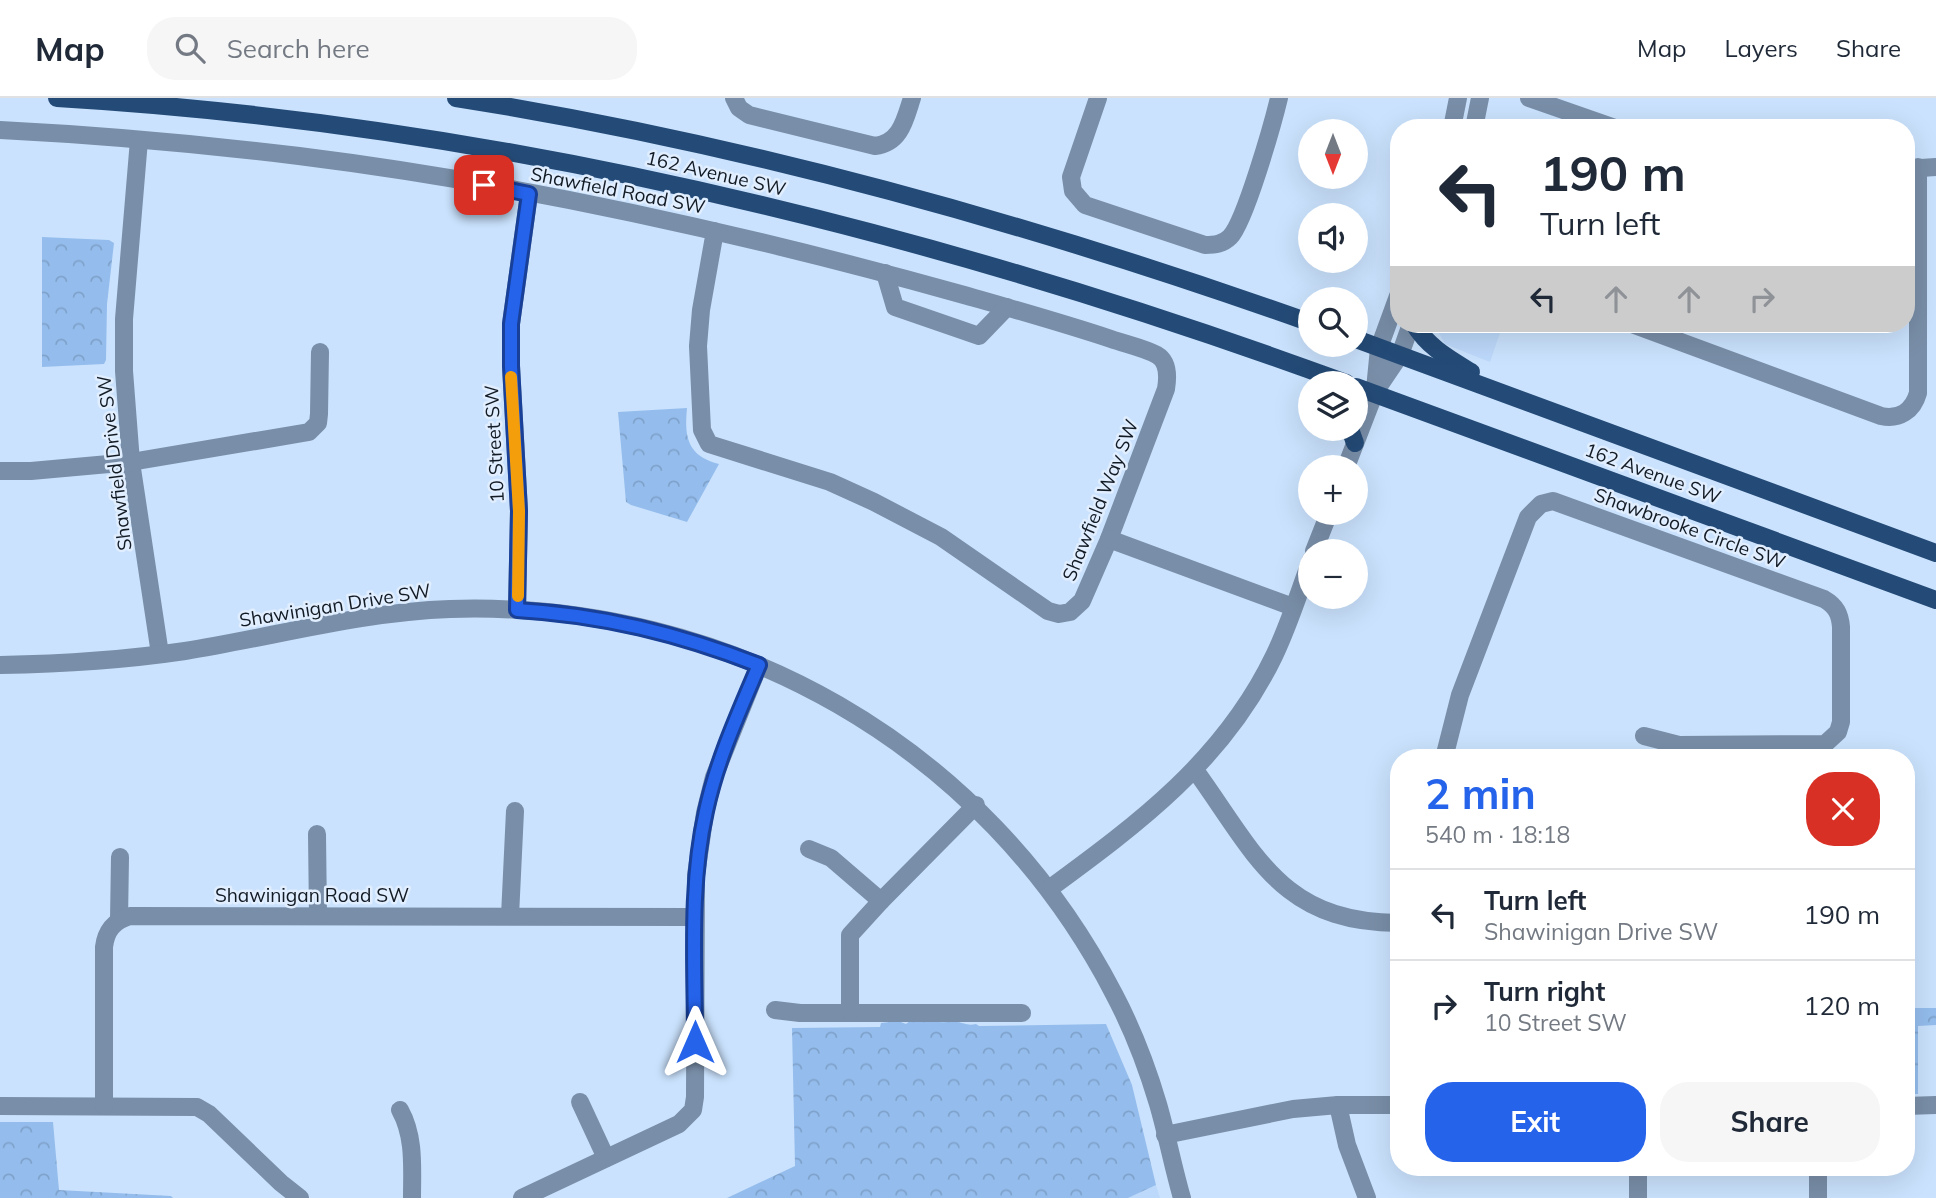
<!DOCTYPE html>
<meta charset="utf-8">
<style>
body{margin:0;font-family:Mulish,sans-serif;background:#f6f6f7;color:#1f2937;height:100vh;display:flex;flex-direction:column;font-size:26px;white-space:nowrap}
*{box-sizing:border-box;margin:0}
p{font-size:23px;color:#747a83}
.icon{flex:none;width:38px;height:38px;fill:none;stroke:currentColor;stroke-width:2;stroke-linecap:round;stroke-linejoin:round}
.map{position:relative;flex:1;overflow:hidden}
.sheet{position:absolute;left:1390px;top:651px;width:525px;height:427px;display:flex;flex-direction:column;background:#fff;border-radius:28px;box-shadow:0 7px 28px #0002}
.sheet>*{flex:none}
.banner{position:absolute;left:1390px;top:21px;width:525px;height:214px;border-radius:28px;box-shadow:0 7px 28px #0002;background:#fff;color:#1f2937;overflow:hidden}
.needle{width:46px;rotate:180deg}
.fabs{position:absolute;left:1298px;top:21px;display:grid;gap:14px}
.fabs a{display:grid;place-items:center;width:70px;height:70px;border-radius:50%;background:#fff;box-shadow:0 7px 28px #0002;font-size:35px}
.pin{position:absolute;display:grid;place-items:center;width:60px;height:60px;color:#fff;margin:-30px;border-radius:14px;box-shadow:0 4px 10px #0006}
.me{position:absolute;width:77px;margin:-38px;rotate:0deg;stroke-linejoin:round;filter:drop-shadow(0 0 5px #0008)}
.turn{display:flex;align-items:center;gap:24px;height:147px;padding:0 35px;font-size:32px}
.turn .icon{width:91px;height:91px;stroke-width:2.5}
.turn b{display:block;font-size:49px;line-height:60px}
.lanes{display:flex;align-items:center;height:66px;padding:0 35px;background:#0003;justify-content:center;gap:35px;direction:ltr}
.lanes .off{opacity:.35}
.round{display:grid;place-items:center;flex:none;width:74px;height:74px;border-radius:28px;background:#f6f6f7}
.overview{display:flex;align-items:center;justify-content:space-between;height:119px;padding:0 35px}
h1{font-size:42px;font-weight:700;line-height:52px;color:#2563eb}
.cta{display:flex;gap:14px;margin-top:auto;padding:14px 35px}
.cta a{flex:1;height:80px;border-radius:28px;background:#2563eb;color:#fff;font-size:28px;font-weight:700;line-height:80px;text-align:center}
.cta a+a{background:#f6f6f7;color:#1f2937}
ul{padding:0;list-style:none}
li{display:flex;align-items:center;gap:21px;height:91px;padding:0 35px;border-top:2px solid #e0e1e3}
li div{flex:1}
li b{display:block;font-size:26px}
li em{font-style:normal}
header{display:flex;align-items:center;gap:42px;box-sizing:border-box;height:98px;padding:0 35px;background:#fff;border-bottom:2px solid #e0e1e3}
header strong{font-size:33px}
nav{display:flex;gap:38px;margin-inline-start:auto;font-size:24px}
.search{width:490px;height:63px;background:#f6f6f7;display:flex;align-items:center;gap:18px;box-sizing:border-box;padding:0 24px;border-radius:28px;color:#747a83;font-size:26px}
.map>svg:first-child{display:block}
.built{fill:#bcd8fa}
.forest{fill:url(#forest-crowns)}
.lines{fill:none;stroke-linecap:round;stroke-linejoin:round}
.minor{stroke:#798ea8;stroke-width:18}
.major{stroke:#244b77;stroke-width:18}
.route-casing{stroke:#184099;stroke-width:18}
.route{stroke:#2563eb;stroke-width:12}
.slow{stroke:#f59e0b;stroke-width:12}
.labels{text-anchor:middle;stroke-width:5;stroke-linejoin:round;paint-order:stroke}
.street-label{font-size:19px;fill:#121a24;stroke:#e0eeff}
</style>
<header>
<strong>Map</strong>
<div class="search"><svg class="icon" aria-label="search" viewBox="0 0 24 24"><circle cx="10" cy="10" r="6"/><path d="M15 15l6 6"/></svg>Search here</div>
<nav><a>Map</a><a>Layers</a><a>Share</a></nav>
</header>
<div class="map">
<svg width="1936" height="1100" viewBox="0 0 1936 1100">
<defs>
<pattern id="forest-crowns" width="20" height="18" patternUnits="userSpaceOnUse" patternTransform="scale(1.75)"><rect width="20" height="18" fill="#94bded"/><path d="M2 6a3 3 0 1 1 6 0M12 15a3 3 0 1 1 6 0" fill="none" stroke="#7fa2cb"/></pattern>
</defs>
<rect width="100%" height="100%" fill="#cae2fd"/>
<!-- built -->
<g class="built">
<path d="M1434 226H1503L1490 264 1445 246Z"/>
<path d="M1156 1087 1160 1100H1128Z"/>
</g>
<!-- forest -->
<g class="forest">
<path d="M42 139 109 142 114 145 107 206 106 262 104 266 42 269Z"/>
<path d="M687 310C684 340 688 358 719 366L687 424 631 407 626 404 618 314Z"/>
<path d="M1906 910H1936V927L1918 928V996H1906Z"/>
<path d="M931 922C941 926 947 923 957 924 965 925 967 928 976 926L979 928 1106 926 1132 987 1156 1087 1128 1100H727L795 1068 792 930 880 929 881 925 898 923 906 926 910 923Z"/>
<path d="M0 1024H53L59 1092 171 1098 173 1100H0Z"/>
</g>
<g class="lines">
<!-- minor -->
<g class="minor">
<path d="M734 0 739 10 749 17 875 48C901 45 905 21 912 0"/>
<path d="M1098 0 1071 79 1073 93 1085 107 1205 147C1215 147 1223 146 1230 139 1245 124 1273 25 1279 0"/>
<path d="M1529 0 1615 30"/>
<path d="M1452 30 1458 0"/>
<path d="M1474 30 1480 0"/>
<path d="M0 32C100 37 200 46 299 58 524 86 746 136 964 197 1013 211 1063 225 1111 241 1125 246 1144 250 1157 257 1169 264 1168 279 1166 291L1109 441 1082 503 1070 514 1059 516 1048 513 941 439 874 404 830 384 709 346 702 332 698 248 701 212 715 133"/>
<path d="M139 42 124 221V273L131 364 160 556"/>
<path d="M1906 71 1936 69"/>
<path d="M885 175 895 209 979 238 1007 209"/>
<path d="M1632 226 1881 318C1899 322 1913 313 1918 295V69"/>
<path d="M1375 291 1379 250 1398 198"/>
<path d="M1346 369 1375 294 1400 257 1411 226"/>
<path d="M0 373H31L131 364 309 334 318 325 319 316 320 254"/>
<path d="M1109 441 1293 509"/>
<path d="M1314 453 1329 415"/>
<path d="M517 512 519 413 511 268V226L529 96"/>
<path d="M0 567C62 566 124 562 185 553 273 539 361 514 450 511 729 502 985 647 1114 896 1132 930 1147 969 1158 1006 1167 1037 1173 1069 1182 1100"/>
<path d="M1444 660 1460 597 1528 419 1541 406 1553 403 1824 501C1836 508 1840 516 1841 529V624L1838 634 1825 646 1679 647 1644 638"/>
<path d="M1195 672C1256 756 1280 824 1398 825"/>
<path d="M317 736 318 818"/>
<path d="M809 751 831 760 881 803 976 707"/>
<path d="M1049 791C1139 725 1224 662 1274 558 1289 527 1299 494 1311 462"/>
<path d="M510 818 515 713"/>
<path d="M119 822 120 759"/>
<path d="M775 912 800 915H1022"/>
<path d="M850 914V837L881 803"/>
<path d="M580 1004 606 1060"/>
<path d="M1338 1007 1347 1047 1367 1100"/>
<path d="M0 1008 197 1009 209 1016 281 1085 300 1100"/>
<path d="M104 1008V849C106 832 114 823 130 818L695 819"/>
<path d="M1906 1008 1936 1007"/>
<path d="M400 1012C415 1039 412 1070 412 1100"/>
<path d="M1165 1037 1293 1011 1338 1007H1398"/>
<path d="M1638 1069V1100"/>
<path d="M1818 1069V1100"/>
<path d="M522 1100 679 1026 693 1012 695 999 696 777 705 715 714 679 759 567"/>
</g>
<!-- major -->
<g class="major">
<path d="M57 0C498 26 932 133 1346 285"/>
<path d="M456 0C747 46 1033 126 1311 225"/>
<path d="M1414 226C1428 249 1448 260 1471 274"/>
<path d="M1356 241 1936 455"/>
<path d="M1356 289 1936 502"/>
<path d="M1350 331 1355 345"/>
</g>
</g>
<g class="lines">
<!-- route casing -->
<g class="route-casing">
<path id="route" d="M484 87 529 96 511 226V268L519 413 517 512C603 517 679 536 759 567 739 614 717 662 706 713 689 788 695 867 695 944"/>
</g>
<!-- route -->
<use href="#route" class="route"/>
<!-- slow -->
<path class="slow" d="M511 279 519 413 518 498"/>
</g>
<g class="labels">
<!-- street labels -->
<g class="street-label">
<text transform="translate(716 75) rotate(13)" y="7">162 Avenue SW</text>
<text transform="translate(618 92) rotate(11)" y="7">Shawfield Road SW</text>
<text transform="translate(494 346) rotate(-93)" y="7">10 Street SW</text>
<text transform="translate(114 365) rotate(-97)" y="7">Shawfield Drive SW</text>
<text transform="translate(1653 375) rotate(20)" y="7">162 Avenue SW</text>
<text transform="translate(1100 402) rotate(-68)" y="7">Shawfield Way SW</text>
<text transform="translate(1690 430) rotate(20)" y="7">Shawbrooke Circle SW</text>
<text transform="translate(335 507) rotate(-9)" y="7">Shawinigan Drive SW</text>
<text x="312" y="804">Shawinigan Road SW</text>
</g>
</g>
</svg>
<div class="fabs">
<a><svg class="needle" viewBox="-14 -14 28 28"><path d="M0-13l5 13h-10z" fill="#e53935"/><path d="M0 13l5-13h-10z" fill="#747a83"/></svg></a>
<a><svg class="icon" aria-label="sound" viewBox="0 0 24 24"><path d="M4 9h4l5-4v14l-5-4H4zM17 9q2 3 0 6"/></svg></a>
<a><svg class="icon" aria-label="search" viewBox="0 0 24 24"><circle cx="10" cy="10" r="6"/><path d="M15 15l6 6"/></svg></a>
<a><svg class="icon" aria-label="layers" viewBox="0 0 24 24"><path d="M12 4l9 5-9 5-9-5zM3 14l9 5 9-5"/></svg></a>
<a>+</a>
<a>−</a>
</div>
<div class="pin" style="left:484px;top:87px;background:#d93025"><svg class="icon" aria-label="arrive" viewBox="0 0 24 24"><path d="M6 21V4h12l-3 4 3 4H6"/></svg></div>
<svg class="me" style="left:695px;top:944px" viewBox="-20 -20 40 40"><path d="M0-17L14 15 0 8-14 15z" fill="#2563eb" stroke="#fff" stroke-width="4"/></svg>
<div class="banner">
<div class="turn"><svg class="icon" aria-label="left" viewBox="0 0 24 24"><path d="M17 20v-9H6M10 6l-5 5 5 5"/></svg><div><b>190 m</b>Turn left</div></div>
<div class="lanes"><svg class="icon" aria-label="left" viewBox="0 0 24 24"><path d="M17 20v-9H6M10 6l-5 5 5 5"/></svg><svg class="icon off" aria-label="ahead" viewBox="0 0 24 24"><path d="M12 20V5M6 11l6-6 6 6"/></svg><svg class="icon off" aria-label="ahead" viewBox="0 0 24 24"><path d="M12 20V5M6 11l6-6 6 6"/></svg><svg class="icon off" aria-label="right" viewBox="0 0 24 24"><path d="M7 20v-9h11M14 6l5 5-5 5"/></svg></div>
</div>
<section class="sheet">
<div class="overview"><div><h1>2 min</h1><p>540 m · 18:18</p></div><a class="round" style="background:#d93025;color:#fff"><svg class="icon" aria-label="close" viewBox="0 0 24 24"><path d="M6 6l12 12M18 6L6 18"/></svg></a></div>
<ul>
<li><svg class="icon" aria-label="left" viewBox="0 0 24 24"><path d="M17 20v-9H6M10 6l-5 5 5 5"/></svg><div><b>Turn left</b><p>Shawinigan Drive SW</p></div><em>190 m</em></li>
<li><svg class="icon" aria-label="right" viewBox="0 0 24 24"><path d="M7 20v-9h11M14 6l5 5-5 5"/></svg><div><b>Turn right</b><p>10 Street SW</p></div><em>120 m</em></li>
</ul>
<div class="cta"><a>Exit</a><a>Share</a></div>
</section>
</div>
